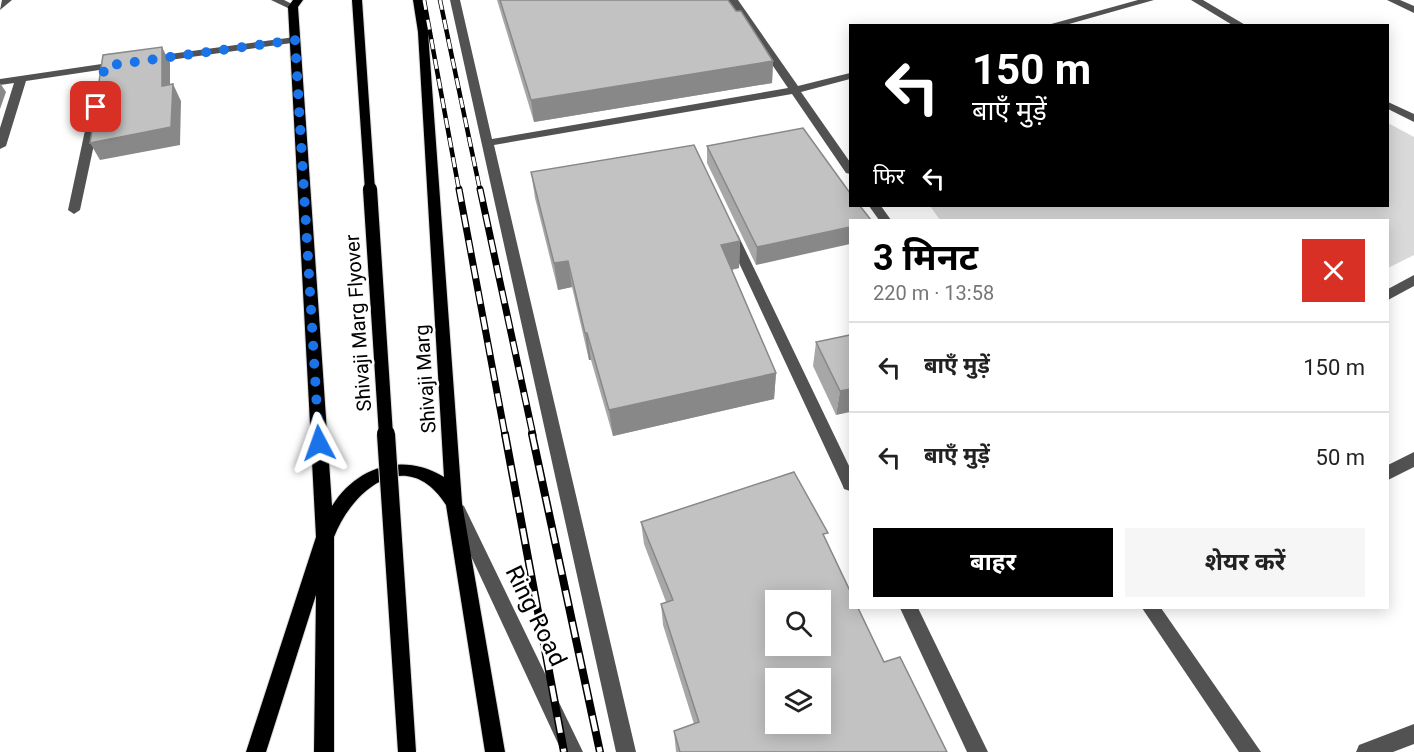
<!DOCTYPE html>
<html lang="hi">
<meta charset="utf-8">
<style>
body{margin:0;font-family:Roboto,"Noto Sans Devanagari",sans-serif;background:#f6f6f6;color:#222;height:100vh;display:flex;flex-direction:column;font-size:22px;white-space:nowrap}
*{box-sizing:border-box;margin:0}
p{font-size:20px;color:#767676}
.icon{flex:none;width:33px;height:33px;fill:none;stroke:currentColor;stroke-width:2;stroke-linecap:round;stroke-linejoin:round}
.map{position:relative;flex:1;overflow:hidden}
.details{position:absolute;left:849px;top:219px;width:540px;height:390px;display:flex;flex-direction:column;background:#fff;border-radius:0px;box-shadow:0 3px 15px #0003}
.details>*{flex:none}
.banner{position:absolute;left:849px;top:24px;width:540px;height:183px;border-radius:0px;box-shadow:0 3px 15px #0003;background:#000;color:#fff;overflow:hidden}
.tools{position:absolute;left:765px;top:590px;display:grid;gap:12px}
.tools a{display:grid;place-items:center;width:66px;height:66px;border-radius:0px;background:#fff;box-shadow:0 3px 15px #0003;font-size:30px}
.pin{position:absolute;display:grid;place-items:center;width:51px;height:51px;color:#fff;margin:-26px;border-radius:12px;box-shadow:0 3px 9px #0006}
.me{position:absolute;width:66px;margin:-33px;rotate:356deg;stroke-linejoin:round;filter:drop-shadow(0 0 4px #0008)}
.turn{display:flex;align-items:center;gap:21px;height:126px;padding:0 24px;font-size:27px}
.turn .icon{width:78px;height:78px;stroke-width:2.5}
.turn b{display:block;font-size:42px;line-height:51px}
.then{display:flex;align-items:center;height:57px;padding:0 24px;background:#0003;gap:12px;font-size:22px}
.round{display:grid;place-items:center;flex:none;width:63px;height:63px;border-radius:0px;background:#f6f6f6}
.overview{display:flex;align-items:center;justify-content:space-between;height:102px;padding:0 24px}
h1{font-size:36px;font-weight:700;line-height:45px;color:#000}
.cta{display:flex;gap:12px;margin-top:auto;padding:12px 24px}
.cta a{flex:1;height:69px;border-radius:0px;background:#000;color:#fff;font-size:24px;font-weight:700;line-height:69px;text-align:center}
.cta a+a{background:#f6f6f6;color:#222}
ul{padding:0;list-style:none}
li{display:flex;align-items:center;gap:18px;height:90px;padding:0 24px;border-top:2px solid #e0e0e0}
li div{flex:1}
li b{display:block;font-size:22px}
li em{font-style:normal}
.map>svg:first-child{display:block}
.green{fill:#d9d9d9}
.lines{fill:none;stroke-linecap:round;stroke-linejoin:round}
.major-casing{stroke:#dbdbdb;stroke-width:2}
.minor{fill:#525252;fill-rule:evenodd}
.major{fill:#000;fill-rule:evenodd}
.rail-far2-casing{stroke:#000;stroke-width:4.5}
.rail-far1-casing{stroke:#000;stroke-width:7}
.rail-casing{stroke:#000;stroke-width:8}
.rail-far2{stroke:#fff;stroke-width:3;stroke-dasharray:10;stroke-linecap:butt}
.rail-far1{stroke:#fff;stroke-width:4.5;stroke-dasharray:13;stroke-linecap:butt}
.rail{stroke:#fff;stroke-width:5;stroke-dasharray:16;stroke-linecap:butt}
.major-bridge-far2-casing{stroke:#dbdbdb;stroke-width:12;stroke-linecap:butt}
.major-bridge-far1-casing{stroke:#dbdbdb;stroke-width:16;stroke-linecap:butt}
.major-bridge-casing{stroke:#dbdbdb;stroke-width:20;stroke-linecap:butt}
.major-bridge-far2{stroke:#000;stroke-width:10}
.major-bridge-far1{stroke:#000;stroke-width:14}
.major-bridge{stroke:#000;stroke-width:18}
.wall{fill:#a7a7a7}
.shaded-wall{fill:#888}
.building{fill:#c2c2c2;stroke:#888;stroke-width:1.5;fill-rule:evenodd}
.route{stroke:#1a73e8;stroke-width:10;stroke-dasharray:0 18}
.labels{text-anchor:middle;stroke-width:5;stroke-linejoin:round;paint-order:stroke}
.street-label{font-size:20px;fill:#000;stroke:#fff}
.near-street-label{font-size:24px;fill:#000;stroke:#fff}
</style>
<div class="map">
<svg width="1414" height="752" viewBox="0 0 1414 752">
<rect width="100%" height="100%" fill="#fff"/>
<!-- green -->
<path class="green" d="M1388 123 1414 137V255L1388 268V220H940L930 206H1388Z"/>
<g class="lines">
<!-- major casing -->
<g class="major-casing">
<path id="major" d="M293 0H303L298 7 332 506C357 466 403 452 444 477L418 32 413 0H423L428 32 462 503 505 752H485L446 505C408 445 353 488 334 537V752H314L316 595 266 752H246L316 537 288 7Z"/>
</g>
<!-- minor -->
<g class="minor">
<path d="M2 0H12L0 10Z"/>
<path d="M271 0H284L298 7 290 9Z"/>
<path d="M450 0H460L492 139 788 88 728 0H738L798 86 850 73V79L801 92 850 162V174L846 173 792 94 494 145 636 752H616Z"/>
<path d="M1138 0H1154L1062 26H1044Z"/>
<path d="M1191 0H1203L1247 26H1234Z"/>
<path d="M1387 0H1400L1414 6V13Z"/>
<path d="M295 37 300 40 299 42 148 63 143 60 148 57Z"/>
<path d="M122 61 127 64 126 66 26 81 6 146 0 149V128L14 83 0 85V79Z"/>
<path d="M1388 102 1414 114V122L1388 109Z"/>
<path d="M96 104 102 107 80 210 74 214 68 210 90 107Z"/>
<path d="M869 206H881L891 220H879Z"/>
<path d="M732 231 738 235 850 468V491L844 489 842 484 726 235Z"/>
<path d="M1414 275V286L1388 300V289Z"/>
<path d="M1414 452V467L1388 480V465Z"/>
<path d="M458 504 464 506 583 752H562L450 511 452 506Z"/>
<path d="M900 608H918L988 752H967Z"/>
<path d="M1142 608H1161L1261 752H1239Z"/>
<path d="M1414 724V744L1393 752H1356L1359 745Z"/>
</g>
<!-- major -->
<use href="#major" class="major"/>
<!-- rail-far2 casing -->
<g class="rail-far2-casing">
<g id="rail-far2">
<path d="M424 0 459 190"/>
<path d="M440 0 480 190"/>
</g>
</g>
<!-- rail-far1 casing -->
<g class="rail-far1-casing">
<g id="rail-far1">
<path d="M459 189 505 435"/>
<path d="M480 189 533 435"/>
</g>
</g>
<!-- rail casing -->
<g class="rail-casing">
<g id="rail">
<path d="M505 434 564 752"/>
<path d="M532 434 600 752"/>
</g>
</g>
<!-- rail-far2 -->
<use href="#rail-far2" class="rail-far2"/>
<!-- rail-far1 -->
<use href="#rail-far1" class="rail-far1"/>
<!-- rail -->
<use href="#rail" class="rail"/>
<!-- major-bridge-far2 casing -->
<g class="major-bridge-far2-casing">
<path id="major-bridge-far2" d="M357 0 370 190"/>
</g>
<!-- major-bridge-far1 casing -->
<g class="major-bridge-far1-casing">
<path id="major-bridge-far1" d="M370 189 386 435"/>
</g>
<!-- major-bridge casing -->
<g class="major-bridge-casing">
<path id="major-bridge" d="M386 434 407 752"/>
</g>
<!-- major-bridge-far2 -->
<use href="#major-bridge-far2" class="major-bridge-far2"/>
<!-- major-bridge-far1 -->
<use href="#major-bridge-far1" class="major-bridge-far1"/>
<!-- major-bridge -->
<use href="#major-bridge" class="major-bridge"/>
</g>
<!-- wall -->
<g class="wall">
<path d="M497 0H728L773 61 772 83 534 122Z"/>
<path d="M803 128 756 265 707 163V146Z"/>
<path d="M531 172 740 241 739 268 732 270 776 373 774 399 613 436 591 360H589L572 287 558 290 535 198Z"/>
<path d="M850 335 836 415 813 366 816 342Z"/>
<path d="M641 522 826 540 884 662 947 752H676L674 731 694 724 663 625 661 604 666 602 644 544Z"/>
</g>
<!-- shaded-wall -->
<g class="shaded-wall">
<path d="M162 47 170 63V103L162 86Z"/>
<path d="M773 61 772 83 534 122 531 100Z"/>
<path d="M0 83 6 92 0 109Z"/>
<path d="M173 84 181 101 180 145 100 160 90 143Z"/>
<path d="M850 227V244L756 265 757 247Z"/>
<path d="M740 241 739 268 720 272 721 245Z"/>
<path d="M568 261 572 287 558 290 554 263Z"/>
<path d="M585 333H587L591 360H589Z"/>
<path d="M776 373 774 399 613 436 609 410Z"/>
<path d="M850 389V412L836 415 840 391Z"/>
</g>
<!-- building -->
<g class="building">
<path d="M500 0H728L736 11H741L773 61 531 100Z"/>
<path d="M162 47V86L173 84 171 127 90 143 103 55Z"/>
<path d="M803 128 850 193V206H860L871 220H850V227L757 247 707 146Z"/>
<path d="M694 145 740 241 721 245 776 373 609 410 587 333H585L568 261 554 263 531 172Z"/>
<path d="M850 335V389L840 391 816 342Z"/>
<path d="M794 472 828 533 823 534 850 591V608H858L884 662 900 657 947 752H680L674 731 699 722 661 604 673 600 641 522ZM776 600H820V645H776ZM776 678H820V723H776Z"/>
</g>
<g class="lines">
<!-- route -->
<path class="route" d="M96 107 105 66 295 40 319 443"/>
</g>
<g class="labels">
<!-- street labels -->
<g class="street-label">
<text transform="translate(358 323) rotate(-94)" y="7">Shivaji Marg Flyover</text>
<text transform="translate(425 379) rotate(-94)" y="7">Shivaji Marg</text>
</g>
<!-- near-street labels -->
<g class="near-street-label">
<text transform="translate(536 616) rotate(64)" y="8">Ring Road</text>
</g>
</g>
</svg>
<div class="tools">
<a><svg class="icon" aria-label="search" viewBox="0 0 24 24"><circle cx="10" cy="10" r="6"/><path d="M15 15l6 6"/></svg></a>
<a><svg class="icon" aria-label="layers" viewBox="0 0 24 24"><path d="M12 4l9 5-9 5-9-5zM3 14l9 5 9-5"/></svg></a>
</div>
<div class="pin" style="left:96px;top:107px;background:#d93025"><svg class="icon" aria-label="arrive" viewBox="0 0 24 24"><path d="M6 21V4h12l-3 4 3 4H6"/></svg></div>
<svg class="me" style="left:319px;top:443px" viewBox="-20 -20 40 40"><path d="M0-17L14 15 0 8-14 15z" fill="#1a73e8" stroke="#fff" stroke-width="4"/></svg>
<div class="banner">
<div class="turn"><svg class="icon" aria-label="left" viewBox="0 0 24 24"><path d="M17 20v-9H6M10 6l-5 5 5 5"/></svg><div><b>150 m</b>बाएँ मुड़ें</div></div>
<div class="then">फिर<svg class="icon" aria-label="left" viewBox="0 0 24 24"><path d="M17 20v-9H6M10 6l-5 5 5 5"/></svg></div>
</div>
<section class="details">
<div class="overview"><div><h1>3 मिनट</h1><p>220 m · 13:58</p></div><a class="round" style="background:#d93025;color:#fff"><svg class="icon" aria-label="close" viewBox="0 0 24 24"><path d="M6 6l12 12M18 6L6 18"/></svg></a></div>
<ul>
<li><svg class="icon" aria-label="left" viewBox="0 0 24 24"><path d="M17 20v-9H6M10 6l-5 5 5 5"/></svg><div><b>बाएँ मुड़ें</b></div><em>150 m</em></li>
<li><svg class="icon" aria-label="left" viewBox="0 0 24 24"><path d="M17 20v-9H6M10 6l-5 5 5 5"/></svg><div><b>बाएँ मुड़ें</b></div><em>50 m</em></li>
</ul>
<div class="cta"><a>बाहर</a><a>शेयर करें</a></div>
</section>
</div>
